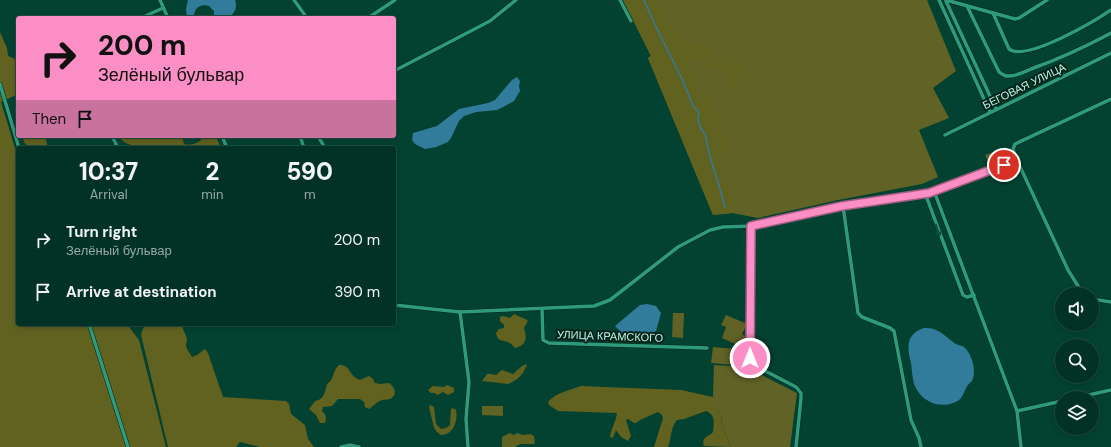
<!DOCTYPE html>
<meta charset="utf-8">
<style>
body{margin:0;font-family:"DM Sans",sans-serif;background:#0c3a2d;color:#f1f3f6;height:100vh;display:flex;flex-direction:column;font-size:15px;white-space:nowrap}
*{box-sizing:border-box;margin:0}
p{font-size:13px;color:#96aaa7}
.icon{flex:none;width:22px;height:22px;fill:none;stroke:currentColor;stroke-width:2;stroke-linecap:round;stroke-linejoin:round}
.map{position:relative;flex:1;overflow:hidden}
.drawer{position:absolute;left:16px;top:146px;width:380px;height:180px;display:flex;flex-direction:column;background:#023225;border-radius:4px;box-shadow:0 2px 6px #0003,0 0 0 1px #234d42}
.drawer>*{flex:none}
.hud{position:absolute;left:16px;top:16px;width:380px;height:122px;border-radius:4px;box-shadow:0 2px 6px #0003,0 0 0 1px #234d42;background:#fb8fc5;color:#111;overflow:hidden}
.fabs{position:absolute;left:1055px;top:287px;display:grid;gap:8px}
.fabs a{display:grid;place-items:center;width:44px;height:44px;border-radius:50%;background:#023225;box-shadow:0 2px 6px #0003,0 0 0 1px #234d42;font-size:20px}
.pin{position:absolute;display:grid;place-items:center;width:34px;height:34px;color:#fff;margin:-17px;border:2px solid #fff;border-radius:50%;box-shadow:0 1px 4px #0007}
.me{position:absolute;width:44px;margin:-22px;rotate:0deg;stroke-linejoin:round;filter:drop-shadow(0 0 3px #0008)}
.turn{display:flex;align-items:center;gap:14px;height:84px;padding:0 16px;font-size:18px}
.turn .icon{width:52px;height:52px;stroke-width:2.5}
.turn b{display:block;font-size:28px;line-height:34px}
.then{display:flex;align-items:center;height:38px;padding:0 16px;background:#0003;gap:8px;font-size:15px}
.eta{display:flex;justify-content:space-evenly;align-items:center;height:68px;text-align:center}
.eta b{font-size:24px;font-weight:800;line-height:28px}
ul{padding:0;list-style:none}
li{display:flex;align-items:center;gap:12px;height:52px;padding:0 16px}
li div{flex:1}
li b{display:block;font-size:15px}
li em{font-style:normal}
.map>svg:first-child{display:block}
.green{fill:#616225}
.forest{fill:#626220}
.water{fill:#327c9b}
.lines{fill:none;stroke-linecap:round;stroke-linejoin:round}
.stream{stroke:#327c9b;stroke-width:1.5}
.minor-casing{stroke:#03251b;stroke-width:4.5}
.minor{stroke:#2e9c7c;stroke-width:3.5}
.oneway{stroke:#124f3d}
.route-casing{stroke:#a35d80;stroke-width:10}
.route{stroke:#fb8fc5;stroke-width:7}
.labels{text-anchor:middle;stroke-width:4;stroke-linejoin:round;paint-order:stroke}
.street-label{font-size:11px;fill:#c5f5e2;stroke:#03251b}
</style>
<div class="map">
<svg width="1111" height="447" viewBox="0 0 1111 447">
<rect width="100%" height="100%" fill="#034231"/>
<!-- green -->
<g class="green">
<path d="M623 0H927L956 71 933 88 949 118 919 130 938 177 922 184 838 200 758 218 732 213 713 215 648 58 651 56Z"/>
<path d="M1006 147 1011 158 990 166 985 155Z"/>
<path d="M673 313H684L683 338 672 337Z"/>
<path d="M726 315 747 324 742 334 747 337 742 347 722 338 726 327 721 325Z"/>
<path d="M713 347 747 350 746 366 711 363Z"/>
<path d="M714 365 746 367 797 393 790 447H731L722 425 721 415 716 407V401L713 397Z"/>
<path d="M482 406H503V416L482 415Z"/>
</g>
<!-- forest -->
<g class="forest">
<path d="M623 0H656L661 13 660 19C670 29 680 27 683 42L690 45 704 42 709 48 714 61 735 63 741 65C739 74 740 83 736 91L729 89 725 84 727 77 726 70 713 65 708 69 704 63 691 60 688 67 694 71 692 85 694 91 700 94 707 95 712 100 720 120 721 131 727 144 726 150 722 156 717 160 720 166 721 180 725 185 727 192 732 196 734 203 732 213 713 215 648 58 651 56Z"/>
<path d="M0 32 7 48 8 56 18 60V94L1 102 18 158V324H127L139 340 166 447H0Z"/>
<path d="M22 136H48L46 140 48 148H29L24 142Z"/>
<path d="M122 136H182L184 144C192 146 200 143 204 136H216L221 148H138C132 144 126 145 121 139Z"/>
<path d="M514 314C516 315 527 319 528 321L524 328C527 338 527 345 515 348 513 347 512 344 510 343 503 339 498 343 496 333L499 329 504 328V325L500 321V317L503 316 510 318Z"/>
<path d="M145 324H181L186 336 187 340 186 345 187 349 192 357 197 355 205 349 208 353 223 397 286 401 289 404 291 414 305 425 308 439 314 447H260L240 442 236 447H168L142 339 141 334Z"/>
<path d="M527 364C524 374 518 380 508 384L482 381 487 374H490L496 375 502 370 513 374 522 366Z"/>
<path d="M339 365C352 365 347 375 360 380L369 376 373 379 375 383 380 384 389 383C395 387 398 395 390 399 387 400 382 399 380 401 376 402 373 407 369 409L365 407 364 402 360 399H338L332 406 323 407 322 411C326 415 327 418 325 423H320L316 415 309 409 315 401C324 400 325 392 327 384 335 379 332 371 339 365Z"/>
<path d="M447 385 454 388V392L448 395 443 392 437 395 435 393H431L428 390 433 386 444 387Z"/>
<path d="M581 386 681 390 713 397 716 400V407L721 415 722 425 731 447 704 446C701 437 708 437 713 432 714 423 716 415 706 411L684 419 677 420C670 428 672 437 668 447H654L663 418 662 415 658 412 640 420 636 423H634L628 419 626 420 631 436 628 441 621 437 616 430 613 438 610 437C611 428 616 422 617 413L558 411 549 405 548 402C555 393 570 390 581 386Z"/>
<path d="M430 405 434 407 436 424 441 429 446 428 450 425 451 409 453 408 456 410C458 420 454 435 441 435L437 432 434 428 429 407Z"/>
<path d="M510 433 513 435 518 433 522 435 530 434 534 436 535 443 533 444H520L515 447H502V437Z"/>
</g>
<!-- water -->
<g class="water">
<path d="M188 0H235C238 8 234 13 229 18H211L214 15V11L209 6C200 3 193 9 194 18H187L186 9Z"/>
<path d="M517 77 520 81 519 86 520 91 514 101 505 106 497 110 476 112 464 116 459 121 451 138 448 142 436 147 425 149 415 144 412 140 413 133 437 126 459 109 488 103 495 100 512 80Z"/>
<path d="M647 304 656 306 661 313 656 331 645 336H611V334H620L621 332 615 326 640 305Z"/>
<path d="M924 328C937 327 944 335 953 342 956 345 960 345 964 347 972 354 977 371 972 381 970 383 967 385 966 388 963 395 961 401 953 403 937 409 920 400 914 384 912 377 912 369 911 363 909 355 907 346 910 339 913 333 918 330 924 328Z"/>
</g>
<g class="lines">
<!-- stream -->
<path class="stream" d="M644 0 657 29 684 83 693 106 699 112 698 119 701 129 705 134 710 157 718 182 725 207"/>
<!-- minor casing -->
<g class="minor-casing">
<g id="minor">
<path d="M160 0 168 18"/>
<path d="M294 0 307 18"/>
<path d="M620 0 631 21"/>
<path d="M939 0 990 112"/>
<path d="M946 0 1015 19 1019 18 1047 0"/>
<path d="M946 1 996 109"/>
<path d="M967 6 999 72C1002 74 1004 76 1007 76 1015 77 1024 72 1031 69 1059 59 1085 47 1111 33"/>
<path d="M993 13 1009 49C1026 62 1095 21 1111 10"/>
<path d="M141 18 163 8"/>
<path d="M368 18 395 0"/>
<path d="M394 71 490 21 516 0"/>
<path d="M0 84 19 148"/>
<path d="M945 135 1111 53"/>
<path d="M112 136 118 148"/>
<path d="M222 136 227 148"/>
<path d="M300 136 304 148"/>
<path d="M318 136 325 148"/>
<path d="M1017 160 1068 270 1083 294"/>
<path d="M934 191 1017 411 1021 447"/>
<path d="M925 193 963 295 967 297 974 295"/>
<path d="M843 206 858 313 862 317 890 328 894 331 911 420 919 438 921 447"/>
<path d="M751 226V358L753 363 756 366 796 387 801 393V398L796 447"/>
<path d="M1092 299 1111 302"/>
<path d="M394 305 460 312 594 306 610 300 678 247 710 230 723 227 751 226 843 206 929 193 1017 160 1013 149 1015 144 1111 99"/>
<path d="M542 309 543 340 549 343 707 348"/>
<path d="M460 312 469 382 466 419 468 447"/>
<path d="M89 324 128 447"/>
<path d="M1075 398 1111 390"/>
<path d="M1017 411 1062 401"/>
<path d="M341 447 350 445 359 447"/>
</g>
</g>
<!-- minor -->
<use href="#minor" class="minor"/>
</g>
<!-- one-way arrows -->
<defs><path id="oneway-shaft" d="M-6 0H5M1.5-3L5.5 0L1.5 3" fill="none" stroke-width="1.6" stroke-linecap="round" stroke-linejoin="round"/></defs>
<use class="oneway" href="#oneway-shaft" transform="translate(938 230) rotate(69)"/>
<g class="lines">
<!-- route casing -->
<g class="route-casing">
<path id="route" d="M750 358 751 226 842 206 929 193 1004 165"/>
</g>
<!-- route -->
<use href="#route" class="route"/>
</g>
<g class="labels">
<!-- street labels -->
<g class="street-label">
<text transform="translate(1024 86) rotate(-26)" y="4">БЕГОВАЯ УЛИЦА</text>
<text transform="translate(610 336) rotate(2)" y="4">УЛИЦА КРАМСКОГО</text>
</g>
</g>
</svg>
<div class="fabs">
<a><svg class="icon" aria-label="sound" viewBox="0 0 24 24"><path d="M4 9h4l5-4v14l-5-4H4zM17 9q2 3 0 6"/></svg></a>
<a><svg class="icon" aria-label="search" viewBox="0 0 24 24"><circle cx="10" cy="10" r="6"/><path d="M15 15l6 6"/></svg></a>
<a><svg class="icon" aria-label="layers" viewBox="0 0 24 24"><path d="M12 4l9 5-9 5-9-5zM3 14l9 5 9-5"/></svg></a>
</div>
<div class="pin" style="left:1004px;top:165px;background:#d93025"><svg class="icon" aria-label="arrive" viewBox="0 0 24 24"><path d="M6 21V4h12l-3 4 3 4H6"/></svg></div>
<svg class="me" style="left:750px;top:358px" viewBox="-20 -20 40 40"><circle r="17" fill="#fb8fc5" stroke="#fff" stroke-width="3"/><path d="M0-11L8 9 0 5-8 9z" fill="#fff"/></svg>
<div class="hud">
<div class="turn"><svg class="icon" aria-label="right" viewBox="0 0 24 24"><path d="M7 20v-9h11M14 6l5 5-5 5"/></svg><div><b>200 m</b>Зелёный бульвар</div></div>
<div class="then">Then<svg class="icon" aria-label="arrive" viewBox="0 0 24 24"><path d="M6 21V4h12l-3 4 3 4H6"/></svg></div>
</div>
<section class="drawer">
<div class="eta">
<div><b>10:37</b><p>Arrival</p></div>
<div><b>2</b><p>min</p></div>
<div><b>590</b><p>m</p></div>
</div>
<ul>
<li><svg class="icon" aria-label="right" viewBox="0 0 24 24"><path d="M7 20v-9h11M14 6l5 5-5 5"/></svg><div><b>Turn right</b><p>Зелёный бульвар</p></div><em>200 m</em></li>
<li><svg class="icon" aria-label="arrive" viewBox="0 0 24 24"><path d="M6 21V4h12l-3 4 3 4H6"/></svg><div><b>Arrive at destination</b></div><em>390 m</em></li>
</ul>
</section>
</div>
